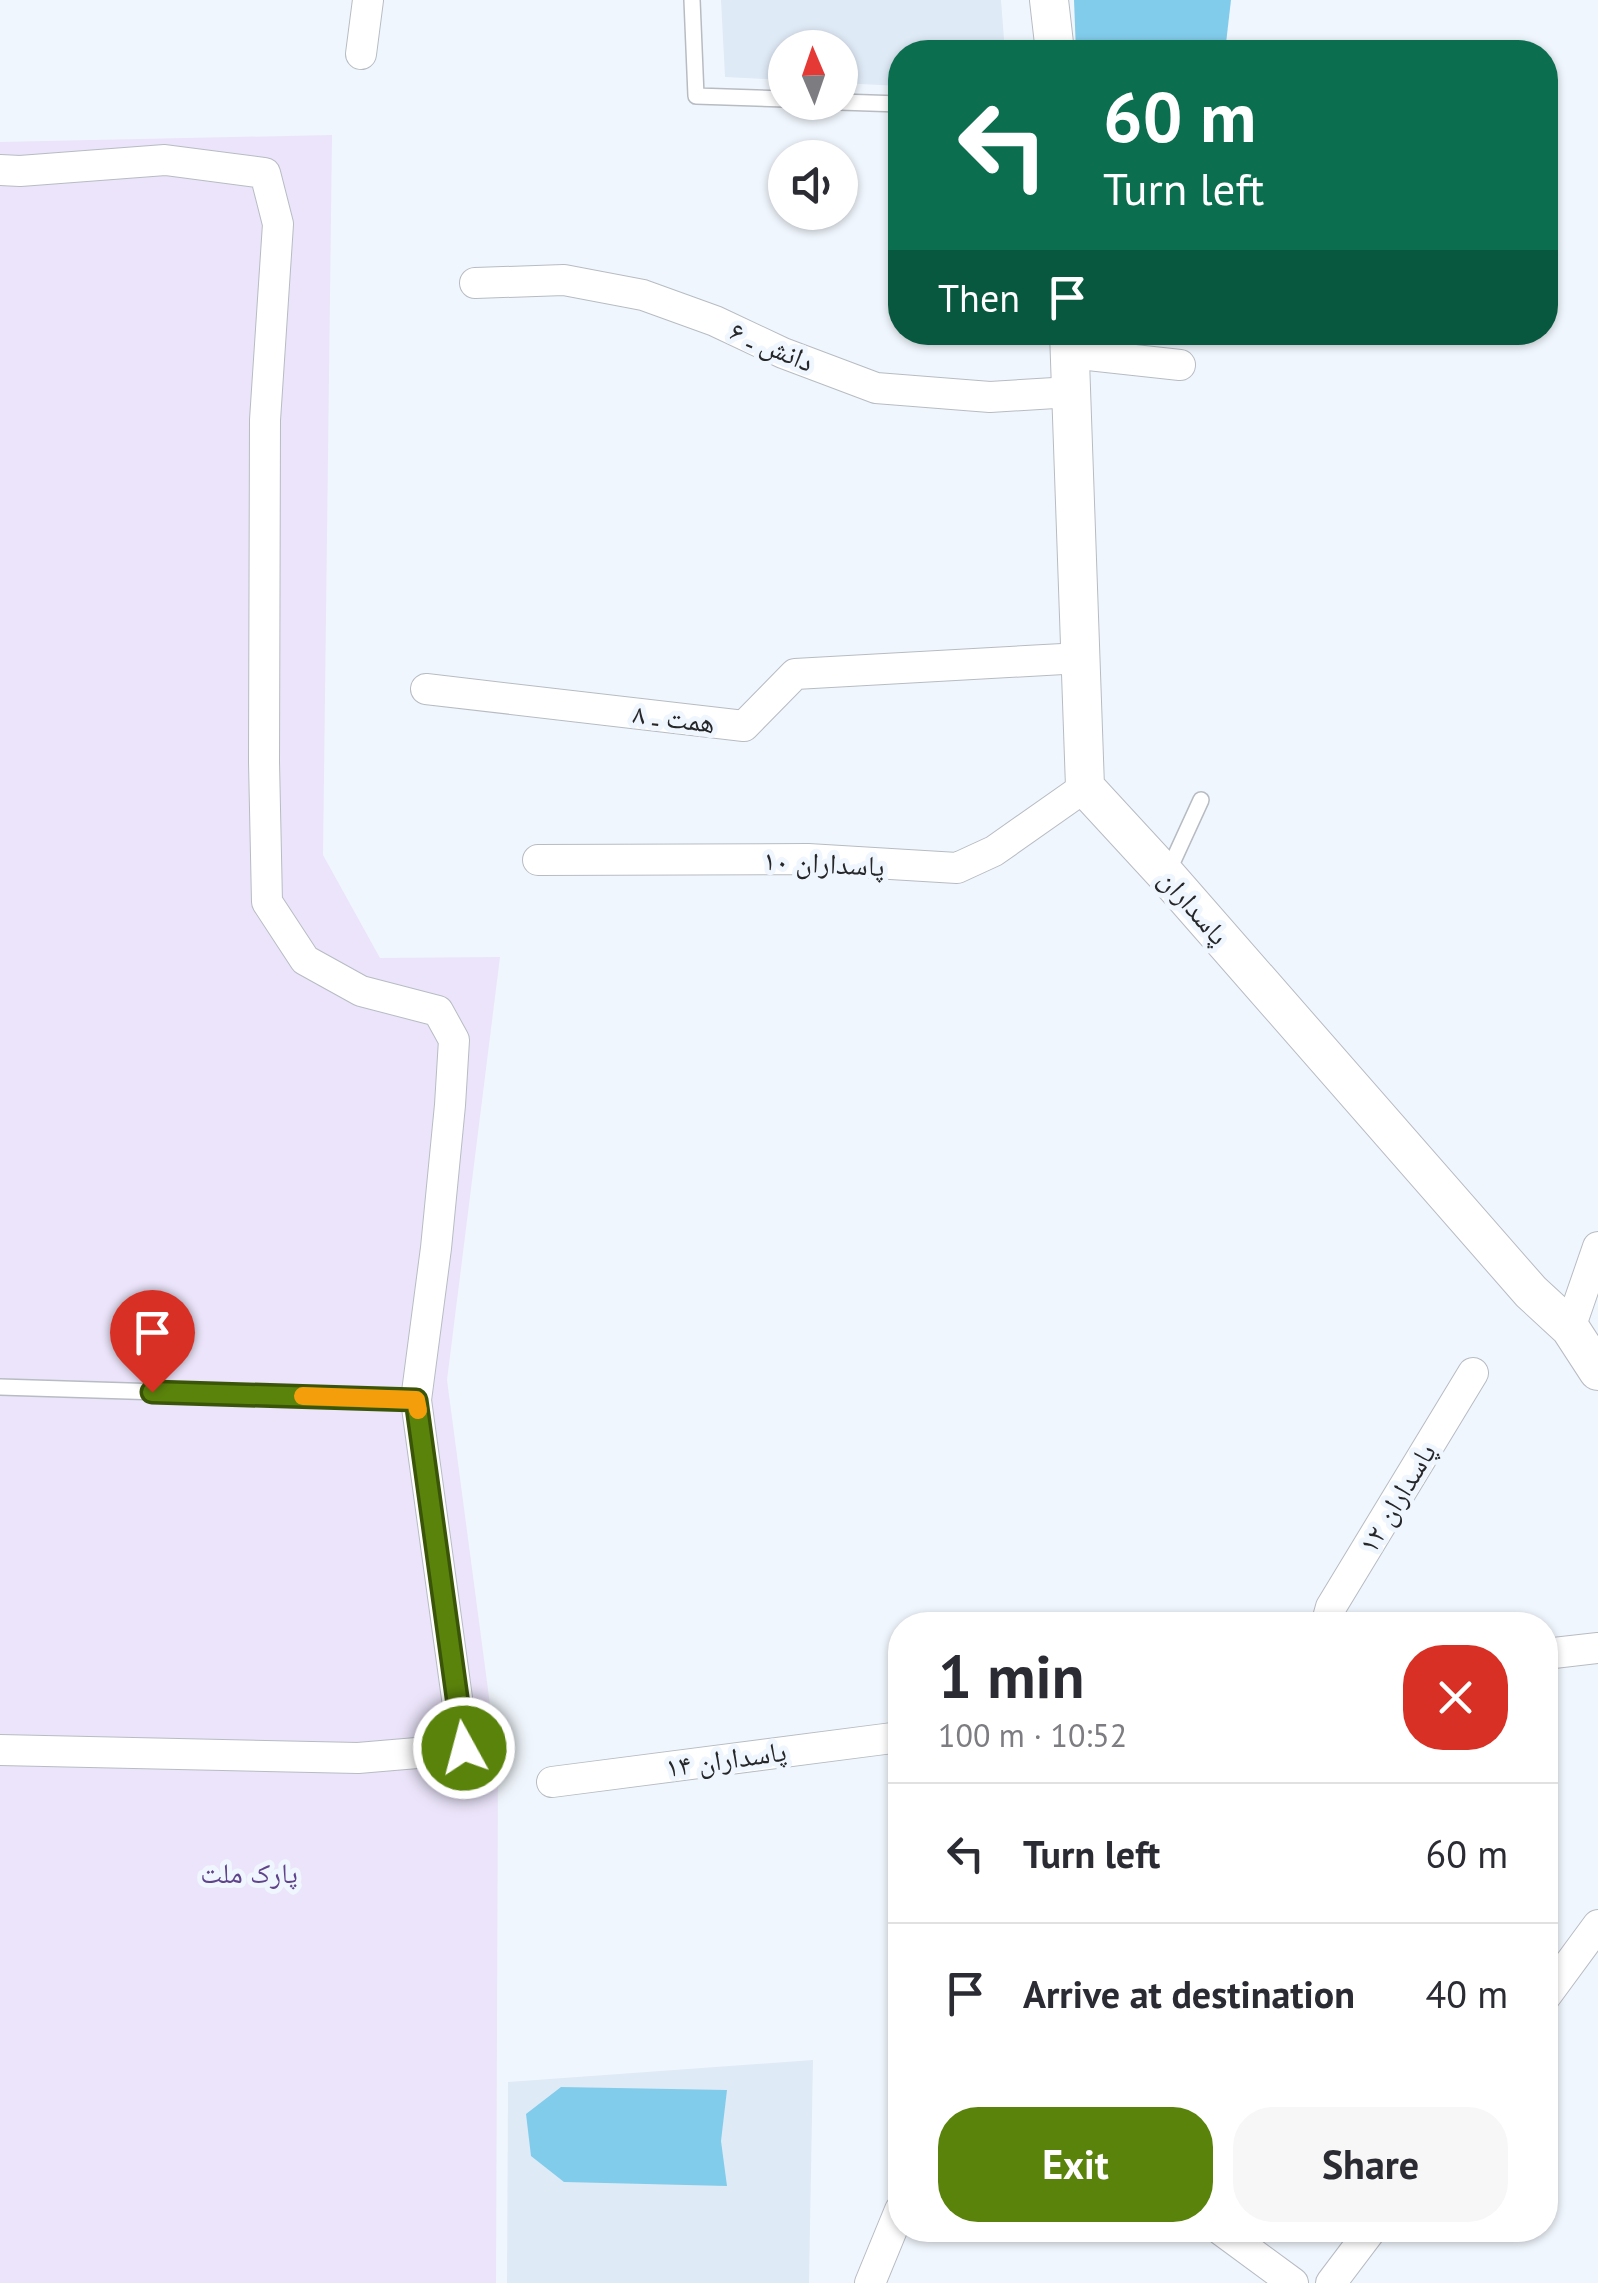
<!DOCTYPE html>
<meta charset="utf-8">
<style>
body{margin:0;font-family:"PT Sans","Noto Naskh Arabic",sans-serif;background:#f7f7f7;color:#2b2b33;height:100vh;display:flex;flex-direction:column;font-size:38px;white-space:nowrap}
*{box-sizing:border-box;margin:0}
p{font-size:32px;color:#7c7c81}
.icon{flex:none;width:55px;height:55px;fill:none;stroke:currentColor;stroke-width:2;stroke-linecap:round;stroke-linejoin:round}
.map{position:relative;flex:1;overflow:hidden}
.drawer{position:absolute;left:888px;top:1612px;width:670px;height:630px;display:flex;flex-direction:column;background:#fff;border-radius:40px;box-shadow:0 2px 8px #0004}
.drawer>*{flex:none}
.banner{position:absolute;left:888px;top:40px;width:670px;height:305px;border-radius:40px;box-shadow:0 2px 8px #0004;background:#0b6e4f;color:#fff;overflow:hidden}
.needle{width:65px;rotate:358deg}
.controls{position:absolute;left:768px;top:30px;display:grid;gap:20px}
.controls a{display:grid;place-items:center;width:90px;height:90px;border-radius:50%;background:#fff;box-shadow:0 2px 8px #0004;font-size:50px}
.pin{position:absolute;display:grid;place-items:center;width:85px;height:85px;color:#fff;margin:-102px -42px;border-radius:50% 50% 50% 0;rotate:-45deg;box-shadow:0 0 10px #0007}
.pin .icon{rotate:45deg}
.me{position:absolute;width:110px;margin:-55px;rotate:353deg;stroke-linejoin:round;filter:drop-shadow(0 0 8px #0008)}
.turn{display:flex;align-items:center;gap:35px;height:210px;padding:0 50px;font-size:45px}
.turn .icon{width:130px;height:130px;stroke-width:2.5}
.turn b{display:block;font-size:70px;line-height:85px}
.then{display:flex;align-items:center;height:95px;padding:0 50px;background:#0003;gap:20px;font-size:38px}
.round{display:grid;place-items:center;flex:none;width:105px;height:105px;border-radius:40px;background:#f7f7f7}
.overview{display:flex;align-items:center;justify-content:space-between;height:170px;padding:0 50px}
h1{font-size:60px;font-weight:700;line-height:75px}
.primary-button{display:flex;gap:20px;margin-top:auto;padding:20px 50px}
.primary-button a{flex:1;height:115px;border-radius:40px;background:#5a830b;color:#fff;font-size:40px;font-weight:700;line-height:115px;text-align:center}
.primary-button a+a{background:#f7f7f7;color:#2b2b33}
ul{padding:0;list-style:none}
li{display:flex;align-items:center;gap:30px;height:140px;padding:0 50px;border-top:2px solid #e1e1e2}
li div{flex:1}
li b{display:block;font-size:38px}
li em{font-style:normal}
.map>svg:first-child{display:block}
.built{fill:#dfeaf7}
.green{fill:#ebe4fa}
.building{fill:#82cceb}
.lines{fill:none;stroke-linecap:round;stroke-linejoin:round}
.service-casing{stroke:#b7bcc3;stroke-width:18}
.minor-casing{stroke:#b7bcc3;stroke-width:32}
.tertiary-casing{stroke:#b7bcc3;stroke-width:40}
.service{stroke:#fff;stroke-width:15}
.minor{stroke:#fff;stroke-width:30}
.tertiary{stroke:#fff;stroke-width:38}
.route-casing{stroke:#3a5507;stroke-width:25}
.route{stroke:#5a830b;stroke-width:18}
.slow{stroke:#f59e0b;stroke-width:18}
.labels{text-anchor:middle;stroke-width:10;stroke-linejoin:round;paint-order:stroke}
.street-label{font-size:28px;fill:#25272a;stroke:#f0f6fd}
.park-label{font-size:28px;fill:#5f448b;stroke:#f0f6fd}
</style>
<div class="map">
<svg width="1598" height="2283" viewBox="0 0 1598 2283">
<rect width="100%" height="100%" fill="#f0f6fd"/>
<!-- built -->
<g class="built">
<path d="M721 0H1001L1005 52H900V86L840 83V48H785V80L725 77Z"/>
<path d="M813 2060 809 2283H507L508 2082Z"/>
</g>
<!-- green -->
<path class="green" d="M332 135 323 855 380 958 500 957 447 1380 498 1765 496 2283H0V142Z"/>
<!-- building -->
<g class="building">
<path d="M1074 0H1231L1225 52H1076Z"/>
<path d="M561 2087 727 2090 721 2141 727 2186 564 2182 531 2156 526 2114Z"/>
</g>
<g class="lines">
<!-- service casing -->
<g class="service-casing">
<g id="service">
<path d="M692 0 696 96 785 99"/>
<path d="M840 102 900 104"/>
<path d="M1168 872 1201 800"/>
<path d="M0 1387 416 1400"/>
</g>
</g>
<!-- minor casing -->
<g class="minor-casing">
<g id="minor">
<path d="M361 54 368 0"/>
<path d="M0 170 20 171 165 160 265 173 278 224 265 420 264 762 267 902 305 960 361 991 438 1011 454 1040 450 1105 436 1248 416 1400 464 1749 358 1758 0 1750"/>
<path d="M475 283 564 280 643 295 715 321 783 353 876 388 990 397 1071 392"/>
<path d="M1070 353 1180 365"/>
<path d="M426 689 744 726 795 674 1081 658"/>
<path d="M538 860 808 859 957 868 994 851 1085 787"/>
<path d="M1570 1328 1598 1247"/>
<path d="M1326 1625 1331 1607 1473 1373"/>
<path d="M1545 1654 1598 1648"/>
<path d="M552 1782 900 1737"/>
<path d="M1545 1997 1598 1925"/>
<path d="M1221 2230 1293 2283"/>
<path d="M870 2283 900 2210"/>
<path d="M1331 2283 1371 2230"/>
</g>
</g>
<!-- tertiary casing -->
<g class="tertiary-casing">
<g id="tertiary">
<path d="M1049 0 1055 52"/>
<path d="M1069 332 1085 787 1167 876 1531 1292 1570 1328 1598 1371"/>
</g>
</g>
<!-- service -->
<use href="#service" class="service"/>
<!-- minor -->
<use href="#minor" class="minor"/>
<!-- tertiary -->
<use href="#tertiary" class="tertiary"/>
</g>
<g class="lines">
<!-- route casing -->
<g class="route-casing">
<path id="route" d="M152 1392 416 1400 464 1748"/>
</g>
<!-- route -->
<use href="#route" class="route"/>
<!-- slow -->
<path class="slow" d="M303 1396 416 1400 418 1410"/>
</g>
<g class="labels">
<!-- street labels -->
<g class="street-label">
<text transform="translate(772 346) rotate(23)" y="10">دانش ـ ۶</text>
<text transform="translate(674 718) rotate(7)" y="10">همت ـ ۸</text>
<text transform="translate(824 863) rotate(3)" y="10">پاسداران ۱۰</text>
<text transform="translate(1194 907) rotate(49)" y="10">پاسداران</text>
<text transform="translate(1397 1498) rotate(-59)" y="10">پاسداران ۱۲</text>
<text transform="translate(726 1759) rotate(-8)" y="10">پاسداران ۱۴</text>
</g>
<!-- park labels -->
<g class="park-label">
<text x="249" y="1883">پارک ملت</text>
</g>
</g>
</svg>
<div class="controls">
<a><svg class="needle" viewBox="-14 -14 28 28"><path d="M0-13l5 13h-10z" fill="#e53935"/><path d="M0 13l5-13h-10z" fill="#7c7c81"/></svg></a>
<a><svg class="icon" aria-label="sound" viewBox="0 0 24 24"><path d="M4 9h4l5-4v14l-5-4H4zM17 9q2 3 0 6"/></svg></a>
</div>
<div class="pin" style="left:152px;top:1392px;background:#d93025"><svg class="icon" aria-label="arrive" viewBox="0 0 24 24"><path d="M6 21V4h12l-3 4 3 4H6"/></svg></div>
<svg class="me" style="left:464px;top:1748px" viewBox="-20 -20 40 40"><circle r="17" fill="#5a830b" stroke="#fff" stroke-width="3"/><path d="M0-11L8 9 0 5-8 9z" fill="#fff"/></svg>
<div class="banner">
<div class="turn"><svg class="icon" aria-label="left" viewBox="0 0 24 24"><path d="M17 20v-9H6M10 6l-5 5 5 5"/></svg><div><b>60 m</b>Turn left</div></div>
<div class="then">Then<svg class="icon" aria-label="arrive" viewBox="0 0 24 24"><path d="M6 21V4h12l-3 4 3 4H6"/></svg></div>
</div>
<section class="drawer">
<div class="overview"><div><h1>1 min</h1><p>100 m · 10:52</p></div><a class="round" style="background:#d93025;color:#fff"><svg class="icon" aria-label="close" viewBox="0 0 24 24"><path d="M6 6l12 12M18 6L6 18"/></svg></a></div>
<ul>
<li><svg class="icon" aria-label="left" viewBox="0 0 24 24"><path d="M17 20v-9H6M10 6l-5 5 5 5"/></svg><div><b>Turn left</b></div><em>60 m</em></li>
<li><svg class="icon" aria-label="arrive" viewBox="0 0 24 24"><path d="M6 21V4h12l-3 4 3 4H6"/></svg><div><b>Arrive at destination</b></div><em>40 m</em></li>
</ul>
<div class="primary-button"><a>Exit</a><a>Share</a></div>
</section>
</div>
